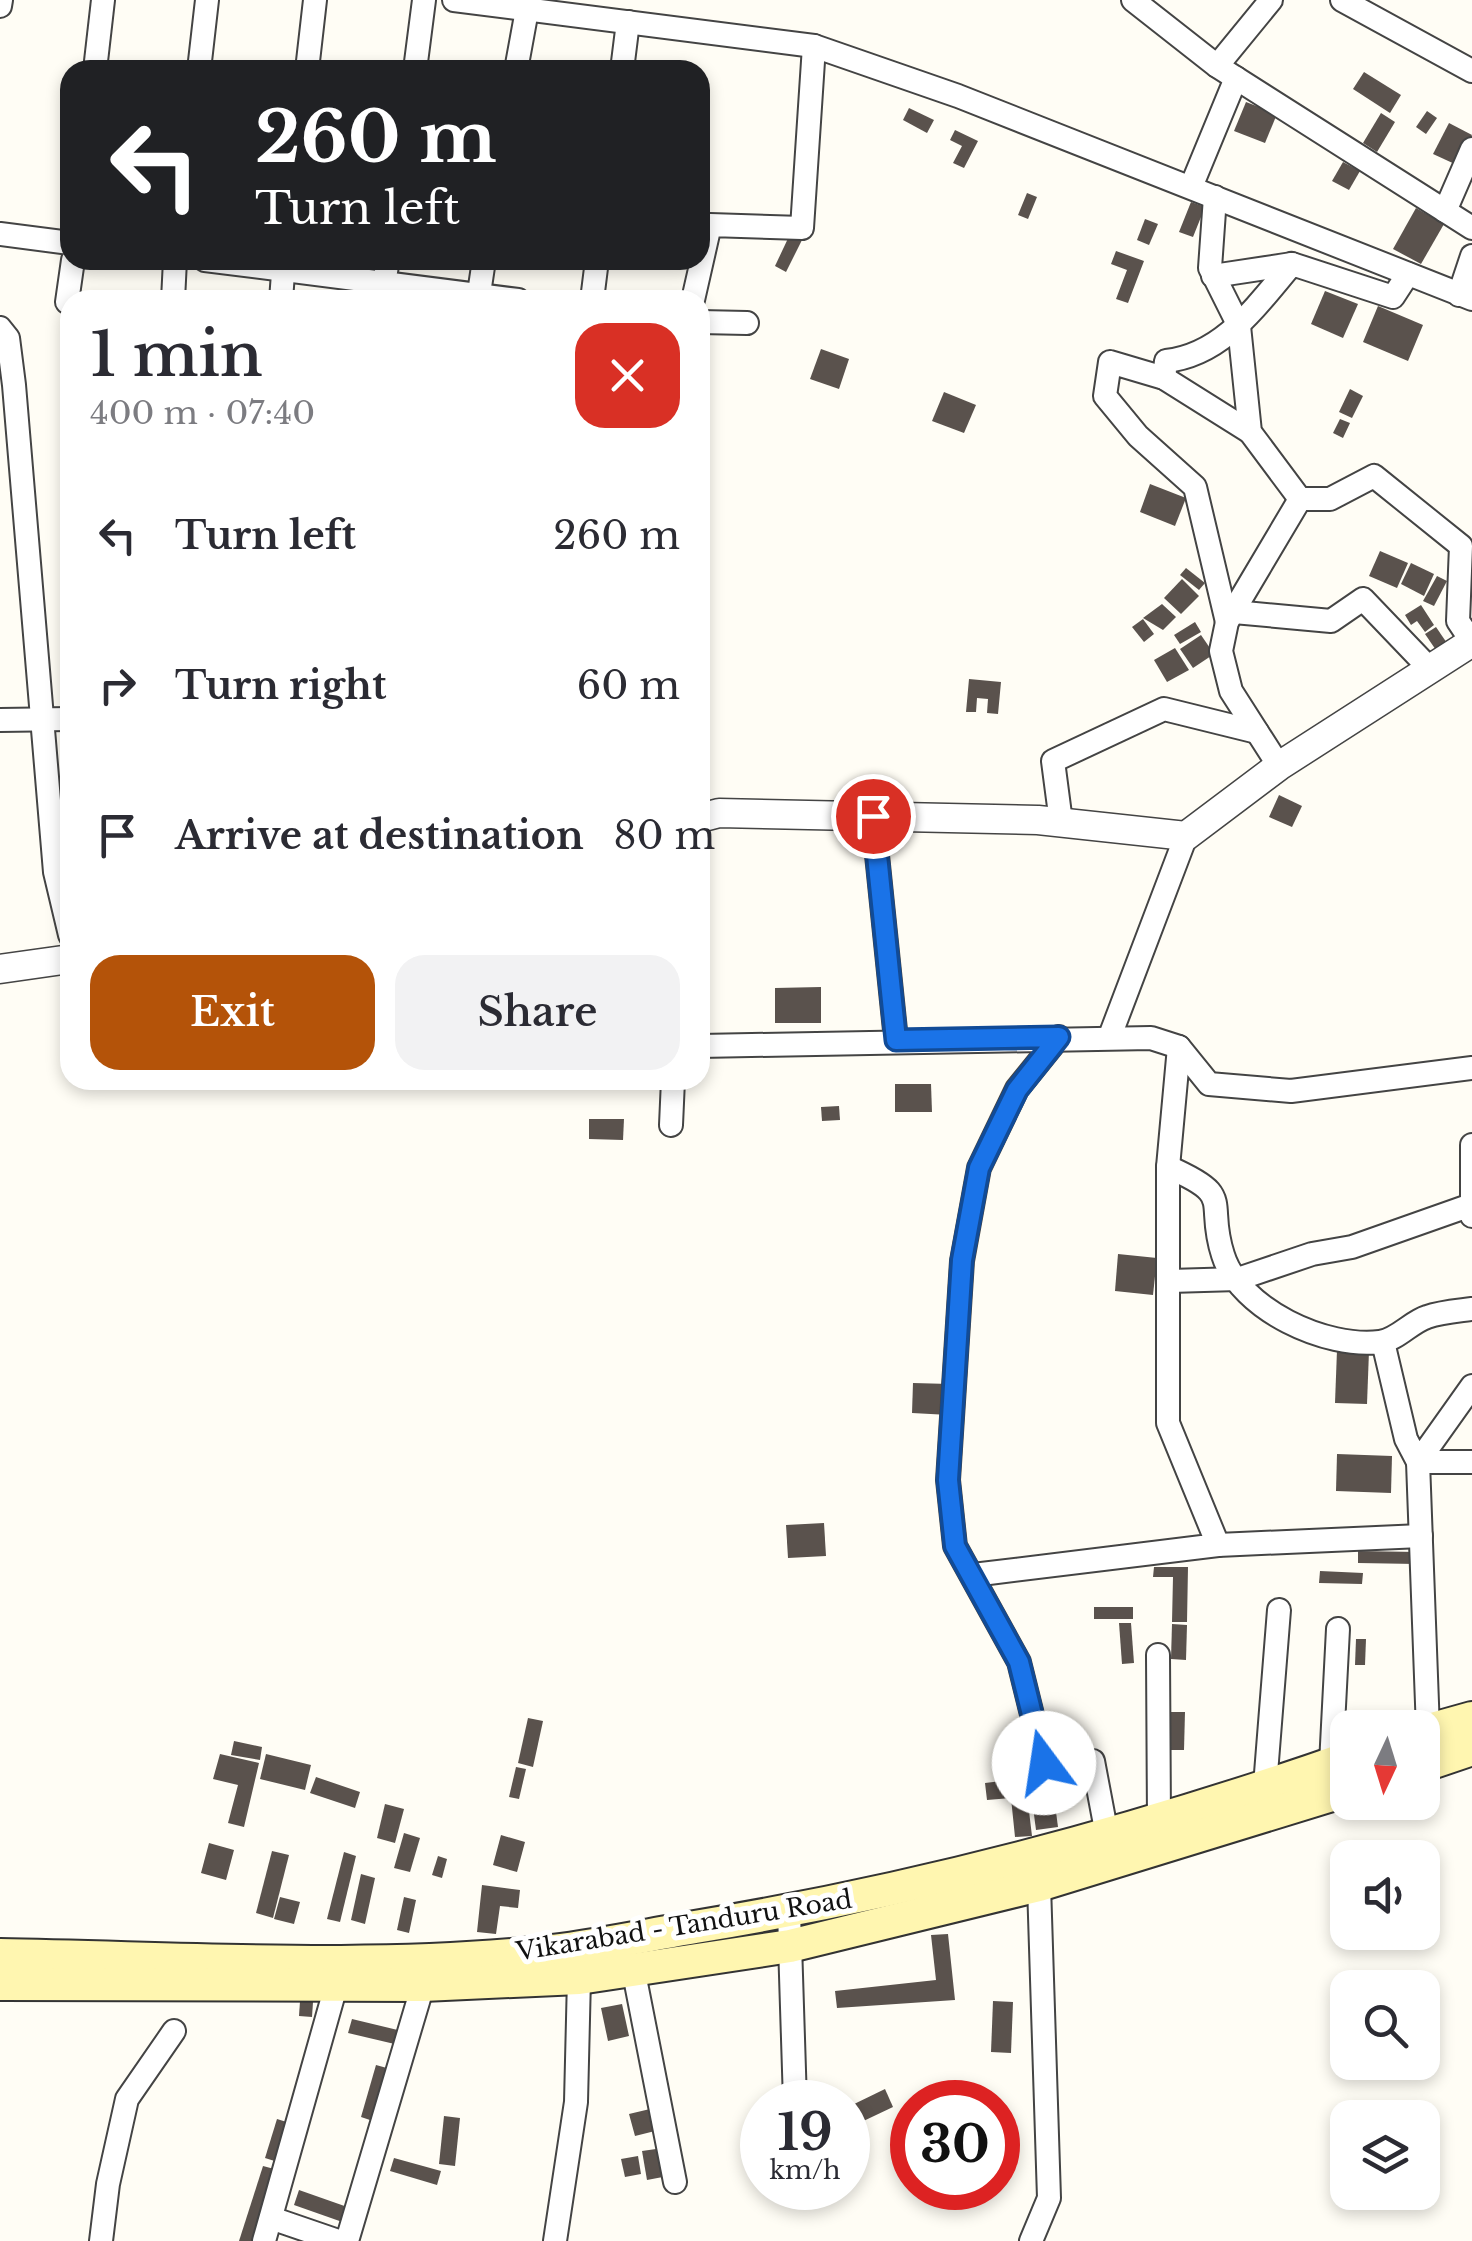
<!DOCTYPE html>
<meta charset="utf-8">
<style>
body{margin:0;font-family:"Libre Baskerville",serif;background:#f2f2f3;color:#2b2b33;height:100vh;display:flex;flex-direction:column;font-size:38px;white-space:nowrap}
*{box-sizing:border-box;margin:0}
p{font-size:32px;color:#7c7c81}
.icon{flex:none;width:55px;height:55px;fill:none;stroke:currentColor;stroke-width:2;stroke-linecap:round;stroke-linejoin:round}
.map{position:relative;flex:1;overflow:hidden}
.sheet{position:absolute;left:60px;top:290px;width:650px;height:800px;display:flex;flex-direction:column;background:#fff;border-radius:30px;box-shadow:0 5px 15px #0003}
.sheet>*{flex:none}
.top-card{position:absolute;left:60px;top:60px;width:650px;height:210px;border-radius:30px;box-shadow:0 5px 15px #0003;background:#202124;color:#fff;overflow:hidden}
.needle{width:65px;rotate:184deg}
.controls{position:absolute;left:1330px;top:1710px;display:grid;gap:20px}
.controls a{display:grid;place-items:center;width:110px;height:110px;border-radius:20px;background:#fff;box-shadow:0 5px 15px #0003;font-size:50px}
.speed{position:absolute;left:740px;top:2080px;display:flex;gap:20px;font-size:50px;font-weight:700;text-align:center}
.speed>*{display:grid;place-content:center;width:130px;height:130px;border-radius:50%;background:#fff;box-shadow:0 5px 15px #0003;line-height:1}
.speed small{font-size:25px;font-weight:400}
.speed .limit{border:15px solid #d22;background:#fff;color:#111}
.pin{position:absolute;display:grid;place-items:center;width:85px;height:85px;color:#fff;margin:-42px;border:5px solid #fff;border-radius:50%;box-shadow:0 2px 10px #0007}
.me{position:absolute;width:110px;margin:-55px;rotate:346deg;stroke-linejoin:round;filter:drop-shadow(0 0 8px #0008)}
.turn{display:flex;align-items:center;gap:35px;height:210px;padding:0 30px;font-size:45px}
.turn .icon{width:130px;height:130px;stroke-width:2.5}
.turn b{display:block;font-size:70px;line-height:85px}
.round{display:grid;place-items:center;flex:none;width:105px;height:105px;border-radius:30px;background:#f2f2f3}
.overview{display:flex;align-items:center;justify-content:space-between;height:170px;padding:0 30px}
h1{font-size:60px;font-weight:600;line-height:75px}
.primary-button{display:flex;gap:20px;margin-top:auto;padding:20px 30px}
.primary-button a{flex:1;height:115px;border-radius:30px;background:#b45309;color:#fff;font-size:40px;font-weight:600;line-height:115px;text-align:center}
.primary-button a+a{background:#f2f2f3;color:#2b2b33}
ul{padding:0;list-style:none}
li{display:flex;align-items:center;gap:30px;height:150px;padding:0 30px}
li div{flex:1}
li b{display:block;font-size:38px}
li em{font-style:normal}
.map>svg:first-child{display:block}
.building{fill:#5a524d}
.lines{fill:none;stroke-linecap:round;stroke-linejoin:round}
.minor-casing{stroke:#444;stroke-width:26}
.tertiary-casing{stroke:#444;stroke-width:31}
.secondary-casing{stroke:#333;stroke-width:36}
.minor{stroke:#fff;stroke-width:22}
.tertiary{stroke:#fff;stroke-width:28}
.secondary{stroke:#fff6b0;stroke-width:32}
.route-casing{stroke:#114b97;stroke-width:25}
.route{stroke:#1a73e8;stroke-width:18}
.labels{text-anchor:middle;stroke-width:10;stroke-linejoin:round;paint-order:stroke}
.street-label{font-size:25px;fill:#111;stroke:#fff}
</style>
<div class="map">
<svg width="1472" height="2241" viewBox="0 0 1472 2241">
<rect width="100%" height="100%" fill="#fffdf5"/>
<!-- building -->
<g class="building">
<path d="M1364 72 1401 95 1390 113 1353 89Z"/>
<path d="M1246 102 1277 114 1265 143 1234 131Z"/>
<path d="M909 108 934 120 927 133 903 120Z"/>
<path d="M1427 111 1437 118 1426 134 1416 127Z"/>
<path d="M1381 113 1395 122 1377 152 1363 143Z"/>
<path d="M1449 123 1472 135 1457 165 1433 154Z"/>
<path d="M955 130 978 141 964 168 953 163 962 146 950 140Z"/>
<path d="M1343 162 1360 171 1349 190 1332 181Z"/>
<path d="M1027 193 1037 197 1028 219 1018 215Z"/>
<path d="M1191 202 1205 207 1193 237 1179 232Z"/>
<path d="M1416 208 1444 224 1421 264 1393 249Z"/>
<path d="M1145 219 1158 224 1149 245 1137 240Z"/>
<path d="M792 230 804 236 786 272 775 266Z"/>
<path d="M1116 251 1144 261 1128 303 1116 299 1127 270 1111 264Z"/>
<path d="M1325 291 1358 304 1343 338 1311 324Z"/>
<path d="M1378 306 1423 325 1408 361 1363 342Z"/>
<path d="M821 349 849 359 839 389 810 379Z"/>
<path d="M1350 389 1363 396 1352 418 1339 412Z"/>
<path d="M944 392 976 405 964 433 932 421Z"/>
<path d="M1340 419 1350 423 1343 438 1333 433Z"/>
<path d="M1150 484 1186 498 1175 526 1140 512Z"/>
<path d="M1380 551 1408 563 1397 588 1369 576Z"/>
<path d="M1411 563 1434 574 1424 596 1401 584Z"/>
<path d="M1186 568 1205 583 1199 590 1180 575Z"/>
<path d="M1437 576 1447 581 1434 606 1423 601Z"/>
<path d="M1182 579 1199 596 1181 614 1164 598Z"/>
<path d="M1162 604 1176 617 1163 630 1143 618Z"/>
<path d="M1421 605 1434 625 1425 632 1417 621 1411 625 1405 615Z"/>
<path d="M1143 619 1154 634 1144 642 1132 627Z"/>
<path d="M1195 622 1201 632 1180 644 1174 635Z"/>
<path d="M1436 627 1451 649 1440 656 1425 634Z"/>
<path d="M1201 635 1214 654 1193 668 1180 649Z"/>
<path d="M1175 648 1189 670 1167 682 1154 660Z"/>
<path d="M969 679 1001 682 998 714 987 713 988 699 977 698 976 712H966Z"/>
<path d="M1279 795 1302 806 1292 827 1269 817Z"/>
<path d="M821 987V1023H775V988Z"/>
<path d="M895 1084H931L932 1112H895Z"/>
<path d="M839 1106 840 1120 822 1121 821 1107Z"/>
<path d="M589 1119H624L623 1140 589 1139Z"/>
<path d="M1118 1254 1157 1258 1153 1295 1115 1291Z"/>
<path d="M1337 1350 1369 1351 1367 1404 1335 1403Z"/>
<path d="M913 1383 950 1384 949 1415 912 1413Z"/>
<path d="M1337 1454 1392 1456 1391 1493 1336 1491Z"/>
<path d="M824 1523 826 1556 788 1558 786 1525Z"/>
<path d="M1358 1551 1417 1552 1416 1564 1358 1563Z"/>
<path d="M1154 1567H1188L1187 1622H1172L1173 1577H1153Z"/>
<path d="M1320 1571 1363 1573 1362 1584 1319 1583Z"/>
<rect x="1094" y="1607" width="39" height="12"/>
<path d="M1119 1623H1131L1134 1663 1122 1664Z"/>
<path d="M1172 1624 1187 1625 1186 1660 1171 1659Z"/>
<path d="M1356 1639H1366L1365 1665H1355Z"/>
<path d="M1169 1712H1185L1184 1750H1168Z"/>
<path d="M528 1718 543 1721 533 1767 518 1763Z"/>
<path d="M234 1741 262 1747 260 1760 231 1755Z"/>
<path d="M220 1754 259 1763 244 1827 228 1823 238 1785 213 1779Z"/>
<path d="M266 1754 311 1765 305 1790 260 1779Z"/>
<path d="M516 1767 526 1769 519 1799 509 1797Z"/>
<path d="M1051 1774 1058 1827 1036 1830 1029 1776Z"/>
<path d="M316 1777 360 1792 355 1808 310 1793Z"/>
<path d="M1025 1778 1032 1836 1015 1837 1011 1798 987 1800 985 1783Z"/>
<path d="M385 1804 404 1809 395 1843 377 1838Z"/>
<path d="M404 1833 420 1838 410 1872 394 1868Z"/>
<path d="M501 1835 525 1842 517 1872 493 1865Z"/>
<path d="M209 1843 234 1850 226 1880 201 1873Z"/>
<path d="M272 1851 289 1855 273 1918 256 1913Z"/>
<path d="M344 1852 356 1856 340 1922 327 1919Z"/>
<path d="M438 1856 447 1859 442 1878 432 1875Z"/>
<path d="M361 1874 375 1878 365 1924 351 1920Z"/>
<path d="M482 1885 520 1890 518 1908 500 1906 496 1934 477 1932Z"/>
<path d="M280 1897 300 1902 294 1924 274 1919Z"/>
<path d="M404 1897 416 1900 409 1933 397 1930Z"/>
<path d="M948 1934 955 2000 837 2008 835 1991 936 1980 931 1935Z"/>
<path d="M300 2001 313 2002 312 2017 299 2016Z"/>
<path d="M993 2001 1013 2002 1011 2053 991 2052Z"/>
<path d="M622 2004 629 2036 608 2041 601 2008Z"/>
<path d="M352 2019 406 2032 403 2046 348 2033Z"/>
<path d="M376 2065 394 2070 379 2123 361 2117Z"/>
<path d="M885 2089 893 2107 855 2125 848 2107Z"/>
<path d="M650 2109 655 2131 635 2136 629 2114Z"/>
<path d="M444 2116 460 2118 455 2166 439 2164Z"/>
<path d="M277 2119 293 2124 281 2163 265 2158Z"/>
<path d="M663 2148 668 2176 647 2180 642 2151Z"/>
<path d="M638 2156 641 2174 625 2177 621 2159Z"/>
<path d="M394 2158 441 2171 437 2185 390 2171Z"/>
<path d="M263 2166 278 2170 256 2241H239Z"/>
<path d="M299 2190 353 2209 348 2224 294 2205Z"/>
</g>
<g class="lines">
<!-- minor casing -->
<g class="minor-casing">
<g id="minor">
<path d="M454 0 814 46 958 96 1472 299"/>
<path d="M1133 0 1217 66 1472 228"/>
<path d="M1342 0 1472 71"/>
<path d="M0 6 1 0"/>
<path d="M1217 66 1271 0"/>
<path d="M95 70 103 0"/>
<path d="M199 70 207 0"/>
<path d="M307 70 315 0"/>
<path d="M415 70 424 0"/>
<path d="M516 70 527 10"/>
<path d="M622 70 628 22"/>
<path d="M1191 187 1236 78"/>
<path d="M1215 197 1210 268 1239 326 1250 432 1300 499"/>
<path d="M1445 211 1472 149"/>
<path d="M0 234 70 243"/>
<path d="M205 260 518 300"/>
<path d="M1213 276 1292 264"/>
<path d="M1459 295 1472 256"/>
<path d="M173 300 175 260"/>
<path d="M281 300 284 260"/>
<path d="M381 300 388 260"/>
<path d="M478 300 484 260"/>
<path d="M592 300 597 260"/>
<path d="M693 300 710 225 802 228 814 46"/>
<path d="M67 302 73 260"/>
<path d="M700 322 747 323"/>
<path d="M0 328 8 338 14 385 55 872 70 935"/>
<path d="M1164 378 1166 361C1223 355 1257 305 1292 264L1393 297 1408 274"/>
<path d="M1234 612 1331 621 1363 599 1430 669"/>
<path d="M1227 622 1195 487 1138 436 1105 396 1110 362 1164 378 1250 432"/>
<path d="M0 720 70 719"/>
<path d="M1279 766 1231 691 1221 651 1227 622 1300 499H1330L1374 476 1461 546 1458 621 1472 642"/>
<path d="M873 816 896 1040"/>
<path d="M1061 822 1053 761 1164 709 1257 732"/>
<path d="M1110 1036 1186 836"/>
<path d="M1059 1037 1017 1089 979 1168 962 1261 948 1480 955 1546 1019 1662 1044 1763 1093 1761 1107 1835"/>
<path d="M700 1046 1151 1038 1179 1047 1209 1084 1291 1091 1472 1068"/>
<path d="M671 1125 673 1080"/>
<path d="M1472 1145V1205"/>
<path d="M1168 1167C1237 1197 1205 1200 1223 1255 1240 1310 1327 1349 1380 1342 1397 1340 1411 1322 1427 1317 1441 1312 1457 1311 1472 1309"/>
<path d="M1170 1281 1238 1279 1312 1254 1352 1247 1471 1205 1472 1216"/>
<path d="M1383 1342 1406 1439 1418 1462 1472 1386"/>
<path d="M1218 1545 1421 1536"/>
<path d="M973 1575 1218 1545 1168 1423V1167L1179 1047"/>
<path d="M1158 1655 1159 1822"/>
<path d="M1428 1730 1418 1462H1472"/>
<path d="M1331 1764 1338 1629"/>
<path d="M1265 1786 1279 1610"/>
<path d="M789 1912 795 2102"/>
<path d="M633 1968 675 2182"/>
<path d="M271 2218 338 2241"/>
<path d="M101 2241 108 2184 127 2099 174 2031"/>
<path d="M264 2241 336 1986"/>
<path d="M347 2241 423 1985"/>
<path d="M555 2241 576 2102 579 1978"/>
<path d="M1031 2241 1049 2198 1039 1885"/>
</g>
</g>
<!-- tertiary casing -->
<g class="tertiary-casing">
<g id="tertiary">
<path d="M700 818 719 813 1038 820 1186 836 1279 766 1472 642"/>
<path d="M0 969 70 959"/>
</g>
</g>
<!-- secondary casing -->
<g class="secondary-casing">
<g id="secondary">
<path d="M1422 1732 1472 1718"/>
<path d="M1422 1766 1472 1749"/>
<path d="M0 1955C183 1958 371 1971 553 1951 601 1945 648 1935 695 1927 919 1890 1134 1833 1348 1758"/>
<path d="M0 1984 423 1985 579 1978 790 1946 1039 1885 1348 1790"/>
</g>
</g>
<!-- minor -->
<use href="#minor" class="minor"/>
<!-- tertiary -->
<use href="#tertiary" class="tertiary"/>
<!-- secondary -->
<use href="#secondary" class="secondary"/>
</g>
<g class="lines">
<!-- route casing -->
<g class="route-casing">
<path id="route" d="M873 816 896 1040 1059 1037 1017 1090 979 1168 962 1260 948 1480 955 1546 1019 1662 1044 1763"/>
</g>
<!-- route -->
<use href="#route" class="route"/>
</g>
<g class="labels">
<!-- street labels -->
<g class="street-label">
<text transform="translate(684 1925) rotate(-9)" y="9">Vikarabad - Tanduru Road</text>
</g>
</g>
</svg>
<div class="controls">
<a><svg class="needle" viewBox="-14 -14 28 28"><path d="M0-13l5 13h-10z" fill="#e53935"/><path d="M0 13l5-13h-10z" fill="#7c7c81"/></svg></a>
<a><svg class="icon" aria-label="sound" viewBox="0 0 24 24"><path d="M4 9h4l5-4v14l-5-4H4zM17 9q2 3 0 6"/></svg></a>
<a><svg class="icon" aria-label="search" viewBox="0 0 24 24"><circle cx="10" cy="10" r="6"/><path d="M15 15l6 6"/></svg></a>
<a><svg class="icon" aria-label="layers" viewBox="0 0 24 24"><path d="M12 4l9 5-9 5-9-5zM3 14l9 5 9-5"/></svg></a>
</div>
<div class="speed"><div>19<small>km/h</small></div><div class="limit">30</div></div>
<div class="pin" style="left:873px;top:816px;background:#d93025"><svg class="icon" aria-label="arrive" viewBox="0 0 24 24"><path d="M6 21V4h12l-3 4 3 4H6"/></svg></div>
<svg class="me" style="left:1044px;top:1763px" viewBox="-20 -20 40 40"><circle r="19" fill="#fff"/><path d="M0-13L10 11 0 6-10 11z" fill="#1a73e8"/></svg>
<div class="top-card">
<div class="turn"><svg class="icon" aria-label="left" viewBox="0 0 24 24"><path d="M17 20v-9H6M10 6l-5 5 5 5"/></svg><div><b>260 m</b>Turn left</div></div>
</div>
<section class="sheet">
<div class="overview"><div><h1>1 min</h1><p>400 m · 07:40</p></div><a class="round" style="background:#d93025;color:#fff"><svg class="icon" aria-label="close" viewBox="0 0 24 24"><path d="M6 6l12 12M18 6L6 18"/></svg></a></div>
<ul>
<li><svg class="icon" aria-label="left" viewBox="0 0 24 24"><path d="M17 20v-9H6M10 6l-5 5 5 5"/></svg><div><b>Turn left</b></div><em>260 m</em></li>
<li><svg class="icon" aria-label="right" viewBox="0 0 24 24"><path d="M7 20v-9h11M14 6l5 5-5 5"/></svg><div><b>Turn right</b></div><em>60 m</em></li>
<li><svg class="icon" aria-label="arrive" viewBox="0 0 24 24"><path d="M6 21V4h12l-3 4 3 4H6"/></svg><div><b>Arrive at destination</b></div><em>80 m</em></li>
</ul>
<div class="primary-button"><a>Exit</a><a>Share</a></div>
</section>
</div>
